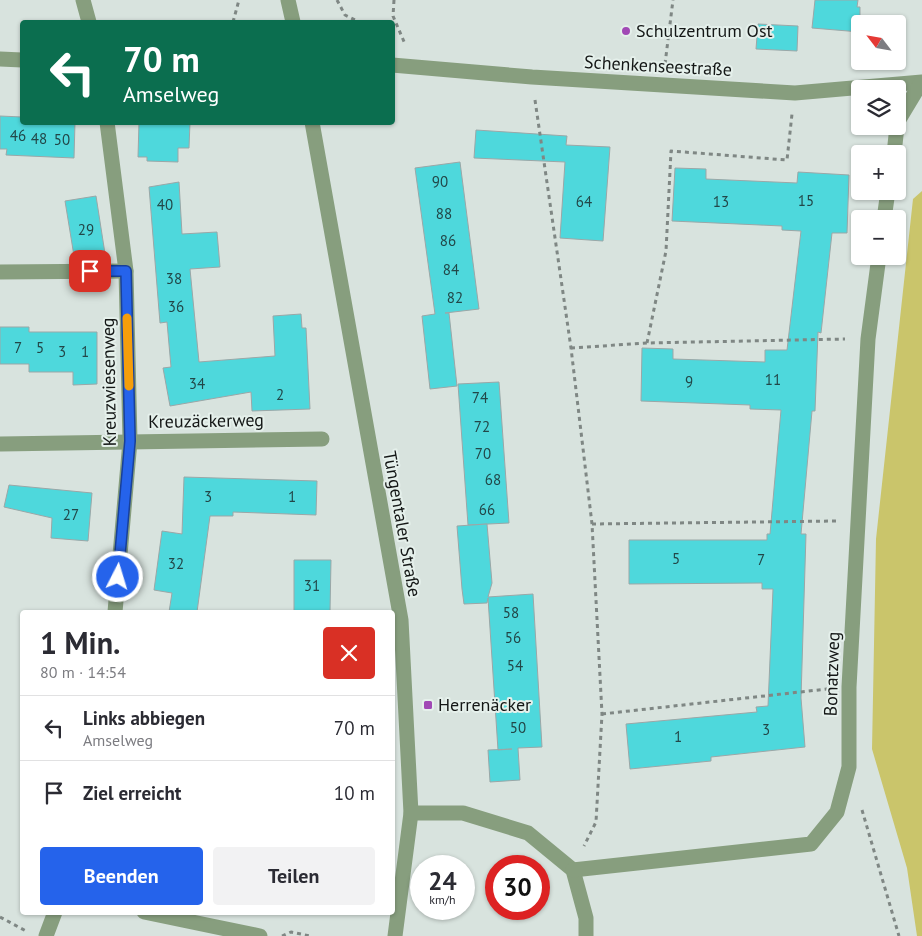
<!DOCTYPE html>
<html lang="de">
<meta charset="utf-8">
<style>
body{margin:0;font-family:"PT Sans",sans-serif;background:#f2f2f3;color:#2b2b33;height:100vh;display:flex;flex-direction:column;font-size:19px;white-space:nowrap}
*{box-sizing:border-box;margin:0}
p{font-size:16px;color:#7c7c81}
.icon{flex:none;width:28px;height:28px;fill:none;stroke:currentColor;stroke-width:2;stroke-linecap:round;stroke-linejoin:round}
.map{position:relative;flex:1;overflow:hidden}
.side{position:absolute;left:20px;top:610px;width:375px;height:305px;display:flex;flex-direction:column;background:#fff;border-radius:5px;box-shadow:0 1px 4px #0004}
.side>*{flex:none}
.guide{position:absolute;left:20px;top:20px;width:375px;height:105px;border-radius:5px;box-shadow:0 1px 4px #0004;background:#0b6e4f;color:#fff;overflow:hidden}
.needle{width:32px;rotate:301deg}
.tools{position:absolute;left:851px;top:15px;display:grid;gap:10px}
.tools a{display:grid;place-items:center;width:55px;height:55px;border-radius:5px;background:#fff;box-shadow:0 1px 4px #0004;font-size:25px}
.speed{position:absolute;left:410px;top:855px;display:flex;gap:10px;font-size:25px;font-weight:700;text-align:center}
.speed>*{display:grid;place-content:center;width:65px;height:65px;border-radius:50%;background:#fff;box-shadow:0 1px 4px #0004;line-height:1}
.speed small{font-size:12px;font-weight:400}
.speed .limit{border:8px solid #d22;background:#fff;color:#111}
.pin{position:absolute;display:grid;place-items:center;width:42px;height:42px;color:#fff;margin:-21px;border-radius:10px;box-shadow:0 2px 8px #0006}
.me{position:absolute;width:55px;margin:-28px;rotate:5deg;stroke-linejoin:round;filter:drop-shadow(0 0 4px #0008)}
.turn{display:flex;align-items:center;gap:18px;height:105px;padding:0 20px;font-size:22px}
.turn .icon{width:65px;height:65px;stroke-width:2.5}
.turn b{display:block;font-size:35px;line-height:42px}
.round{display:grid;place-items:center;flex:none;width:52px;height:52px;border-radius:5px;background:#f2f2f3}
.head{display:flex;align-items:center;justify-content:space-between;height:85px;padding:0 20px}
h1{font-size:30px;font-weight:700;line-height:38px}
.cta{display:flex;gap:10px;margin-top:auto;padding:10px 20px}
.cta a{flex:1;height:58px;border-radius:5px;background:#2563eb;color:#fff;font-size:20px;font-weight:700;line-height:58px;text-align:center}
.cta a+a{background:#f2f2f3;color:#2b2b33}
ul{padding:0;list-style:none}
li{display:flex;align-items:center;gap:15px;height:65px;padding:0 20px;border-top:1px solid #e1e1e2}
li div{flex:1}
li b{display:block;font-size:19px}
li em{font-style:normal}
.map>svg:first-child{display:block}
.green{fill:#cac56b}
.building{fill:#4ed8dc;stroke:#9ba7a7}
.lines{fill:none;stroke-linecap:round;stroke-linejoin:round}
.path{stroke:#7f8784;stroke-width:3;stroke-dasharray:4 4;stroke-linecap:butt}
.minor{stroke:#879e7e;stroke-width:15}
.route-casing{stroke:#184099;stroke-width:12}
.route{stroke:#2563eb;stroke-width:9}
.slow{stroke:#f59e0b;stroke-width:9}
.poi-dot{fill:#a149b5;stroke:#e5f0eb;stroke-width:2}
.labels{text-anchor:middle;stroke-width:4;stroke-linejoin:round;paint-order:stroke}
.number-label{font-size:15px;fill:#224748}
.poi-label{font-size:18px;fill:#141716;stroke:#e5f0eb;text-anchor:start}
.street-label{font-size:18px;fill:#141716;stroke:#e5f0eb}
</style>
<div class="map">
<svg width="922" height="936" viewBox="0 0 922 936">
<rect width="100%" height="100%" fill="#d8e3de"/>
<!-- green -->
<path class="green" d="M922 191V936H917L907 868 872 749 876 539 913 199Z"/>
<!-- building -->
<g class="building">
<path d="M815 0H858L857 7H860V32L812 28Z"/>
<path d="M758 24 798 26 797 51 756 49Z"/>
<path d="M0 116 22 117V122H75L74 158 6 155 7 149H0Z"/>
<path d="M139 122H190L189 148H178V162L147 161V157H138Z"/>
<path d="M476 130 567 136 566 145 610 147 603 241 560 238 565 162 474 158Z"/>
<path d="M460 162 479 309 445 313H449L457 386 430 389 422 316 435 314 415 168Z"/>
<path d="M675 168 706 169V179L797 183 798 172 849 175 847 233H832L821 333 818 332 815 411H812L801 534H806L801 698 805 747 711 757V761L630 769 626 724 757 712 756 707 768 706 773 589H762V583L629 584V540H767V534H770L781 410 750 409V405L641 401 642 348 673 349V359L765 362V350H787L801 231 782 230V226L672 221Z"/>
<path d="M179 182 182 234 217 232 220 267 190 269 199 362 275 356 273 316 301 314 302 328H306L310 409 252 411 251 392 170 406 163 368 171 367 167 322 160 323 149 187Z"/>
<path d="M96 196 106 260 75 262 65 201Z"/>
<path d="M0 327H29V332H97V384L73 385V372H29V364H0Z"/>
<path d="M499 382 509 523 468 525 458 384Z"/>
<path d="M184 477 317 481 316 515 233 512V516H210L197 612H169L172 593 154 590 162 531 182 534Z"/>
<path d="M9 485 92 493 88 541 51 538 52 518 4 507Z"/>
<path d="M487 524 492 583 488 597 533 594 542 747 518 748 520 780 490 782 488 750 512 749 498 750 488 598 487 603 464 604 462 589 457 526Z"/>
<path d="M294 560H331L330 612H294Z"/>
</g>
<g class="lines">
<!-- path -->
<g class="path">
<path d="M337 0 345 15 359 22"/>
<path d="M394 0 393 16 405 44"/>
<path d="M233 22 239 0"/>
<path d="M665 64 673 0"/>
<path d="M535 100 571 348 592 524 602 714 596 822 584 846"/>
<path d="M647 343 666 251 671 151 787 160 792 114"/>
<path d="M571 348 647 343 845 339"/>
<path d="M592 524 836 521"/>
<path d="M602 714 827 689"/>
<path d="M862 810 899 936"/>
<path d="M0 917 26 931"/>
<path d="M282 936 291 932 310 936"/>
</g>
<!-- minor -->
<g class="minor">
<path d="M83 0 89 22"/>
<path d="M288 0 293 22"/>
<path d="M0 59 22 60"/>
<path d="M392 65 532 77 795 93 922 82"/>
<path d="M107 122 126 271 130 441 115 612"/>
<path d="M312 122 401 620 411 813 395 936"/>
<path d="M898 126V121L921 83"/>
<path d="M894 154 897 126"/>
<path d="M884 219 888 191"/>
<path d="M0 272 126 271"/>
<path d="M1 444 322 439"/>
<path d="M411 813H463L528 833 573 870 586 918V936"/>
<path d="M573 870 811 844 837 812 849 767V687L868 339 879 256"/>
<path d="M144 912 260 936"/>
<path d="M46 936 55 912"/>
</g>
</g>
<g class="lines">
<!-- route casing -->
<g class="route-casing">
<path id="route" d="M90 271H126L130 441 118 577"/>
</g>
<!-- route -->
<use href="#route" class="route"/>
<!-- slow -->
<path class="slow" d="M127 318 129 386"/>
</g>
<!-- markers -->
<g class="poi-dot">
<circle cx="626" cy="31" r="5"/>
<rect x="423" y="700" width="10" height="10" rx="2.5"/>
</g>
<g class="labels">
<!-- number labels -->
<g class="number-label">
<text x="18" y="141">46</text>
<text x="39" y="144">48</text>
<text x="62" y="145">50</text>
<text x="440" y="187">90</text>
<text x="806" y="206">15</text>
<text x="584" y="207">64</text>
<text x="721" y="207">13</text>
<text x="165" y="210">40</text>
<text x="444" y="219">88</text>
<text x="86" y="235">29</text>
<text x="448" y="246">86</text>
<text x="451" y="275">84</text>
<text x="174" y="284">38</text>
<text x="455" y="303">82</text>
<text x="176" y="312">36</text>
<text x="18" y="353">7</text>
<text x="40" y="353">5</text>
<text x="62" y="357">3</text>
<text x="85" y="357">1</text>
<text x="773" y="385">11</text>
<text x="689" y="387">9</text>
<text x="197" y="389">34</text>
<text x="280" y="400">2</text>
<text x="480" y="403">74</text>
<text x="482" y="432">72</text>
<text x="483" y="459">70</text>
<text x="493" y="485">68</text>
<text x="208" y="502">3</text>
<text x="292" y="502">1</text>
<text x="487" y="515">66</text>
<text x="71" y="520">27</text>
<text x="676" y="564">5</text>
<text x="761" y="565">7</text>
<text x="176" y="569">32</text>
<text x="312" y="591">31</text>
<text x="511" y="618">58</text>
<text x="513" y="643">56</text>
<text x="515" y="671">54</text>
<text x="518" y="733">50</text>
<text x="766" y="735">3</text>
<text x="678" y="742">1</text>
</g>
<!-- poi labels -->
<g class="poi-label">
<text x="636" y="37">Schulzentrum Ost</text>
<text x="438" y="711">Herrenäcker</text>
</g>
<!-- street labels -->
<g class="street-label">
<text transform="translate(658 66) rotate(3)" y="6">Schenkenseestraße</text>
<text transform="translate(109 382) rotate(-91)" y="6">Kreuzwiesenweg</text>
<text transform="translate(206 421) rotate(-1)" y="6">Kreuzäckerweg</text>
<text transform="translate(402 524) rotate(80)" y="6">Tüngentaler Straße</text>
<text transform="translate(832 674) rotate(-88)" y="6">Bonatzweg</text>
</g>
</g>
</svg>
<div class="tools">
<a><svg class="needle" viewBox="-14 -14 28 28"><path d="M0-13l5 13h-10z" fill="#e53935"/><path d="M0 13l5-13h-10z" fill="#7c7c81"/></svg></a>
<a><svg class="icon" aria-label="layers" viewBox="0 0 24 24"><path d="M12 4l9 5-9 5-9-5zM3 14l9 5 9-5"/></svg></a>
<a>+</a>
<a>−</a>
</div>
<div class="speed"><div>24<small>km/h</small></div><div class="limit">30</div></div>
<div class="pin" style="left:90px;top:271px;background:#d93025"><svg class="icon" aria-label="arrive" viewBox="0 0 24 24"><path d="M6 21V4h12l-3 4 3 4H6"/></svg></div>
<svg class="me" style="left:118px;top:577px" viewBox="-20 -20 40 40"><circle r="17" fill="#2563eb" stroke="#fff" stroke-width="3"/><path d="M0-11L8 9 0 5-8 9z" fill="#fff"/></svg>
<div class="guide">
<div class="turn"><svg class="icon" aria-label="left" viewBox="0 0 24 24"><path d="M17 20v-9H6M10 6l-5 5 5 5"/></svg><div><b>70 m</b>Amselweg</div></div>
</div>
<section class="side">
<div class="head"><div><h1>1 Min.</h1><p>80 m · 14:54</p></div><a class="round" style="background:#d93025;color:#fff"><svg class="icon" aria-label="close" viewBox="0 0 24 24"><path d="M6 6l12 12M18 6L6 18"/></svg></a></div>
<ul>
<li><svg class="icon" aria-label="left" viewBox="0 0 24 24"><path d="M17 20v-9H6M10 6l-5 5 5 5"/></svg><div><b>Links abbiegen</b><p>Amselweg</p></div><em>70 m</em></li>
<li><svg class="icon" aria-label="arrive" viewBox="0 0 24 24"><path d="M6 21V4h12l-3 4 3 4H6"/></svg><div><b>Ziel erreicht</b></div><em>10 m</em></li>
</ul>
<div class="cta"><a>Beenden</a><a>Teilen</a></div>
</section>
</div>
